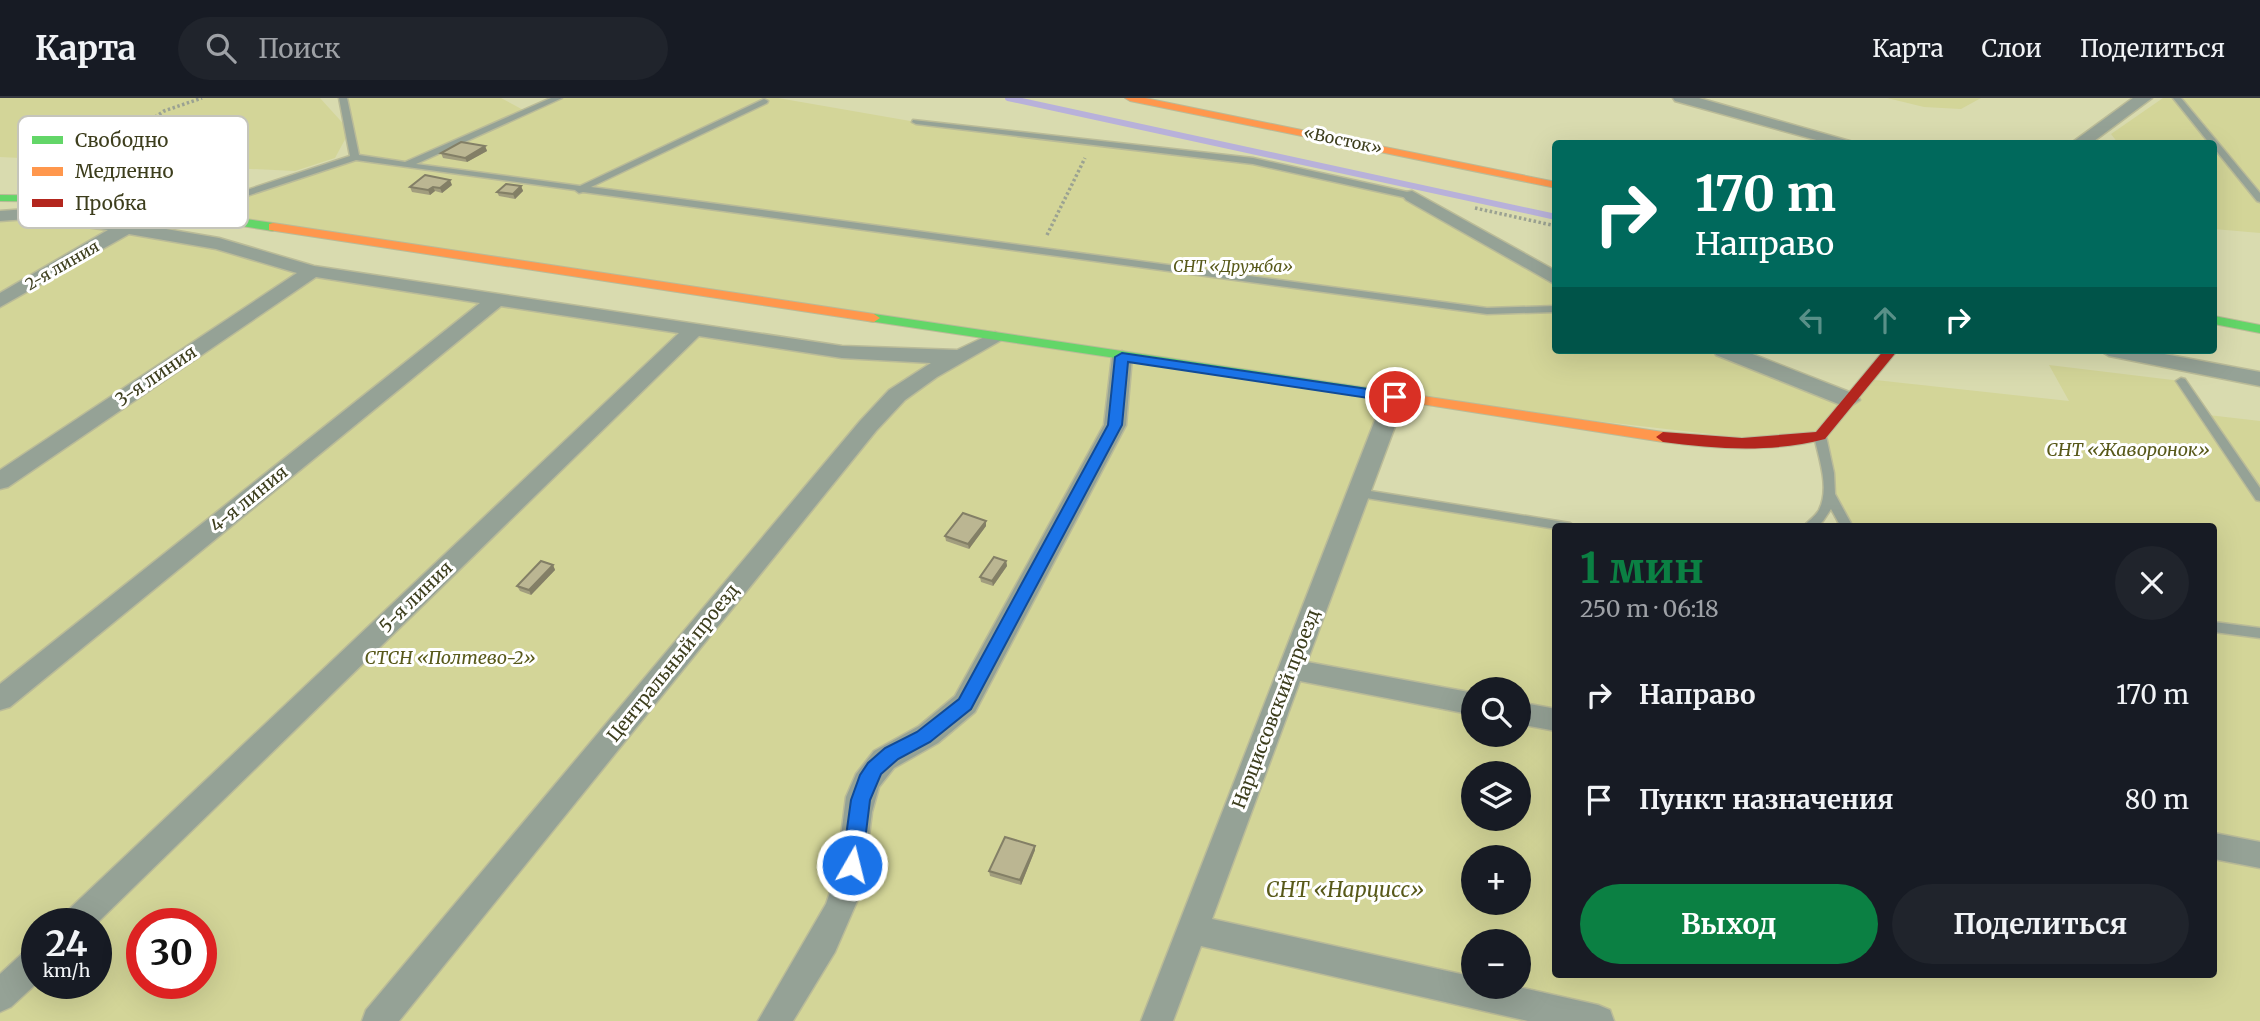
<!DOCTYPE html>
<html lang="ru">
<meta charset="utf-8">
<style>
body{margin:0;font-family:Merriweather,serif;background:#20242c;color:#f1f3f6;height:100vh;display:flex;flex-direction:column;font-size:26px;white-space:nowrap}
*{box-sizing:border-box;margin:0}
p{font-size:23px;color:#9ea1a6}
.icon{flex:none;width:38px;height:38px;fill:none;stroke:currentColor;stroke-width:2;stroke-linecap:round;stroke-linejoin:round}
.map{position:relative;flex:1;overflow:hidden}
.drawer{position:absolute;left:1552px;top:425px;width:665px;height:455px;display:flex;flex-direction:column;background:#171b24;border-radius:7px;box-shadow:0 7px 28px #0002}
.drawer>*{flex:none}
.top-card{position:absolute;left:1552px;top:42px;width:665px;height:214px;border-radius:7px;box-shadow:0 7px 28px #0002;background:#00695c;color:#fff;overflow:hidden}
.fabs{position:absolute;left:1461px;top:579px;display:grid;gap:14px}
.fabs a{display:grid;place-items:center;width:70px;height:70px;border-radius:50%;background:#171b24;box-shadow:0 7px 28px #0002;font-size:35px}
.speed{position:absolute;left:21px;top:810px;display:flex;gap:14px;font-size:35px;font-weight:700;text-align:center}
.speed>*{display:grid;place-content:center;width:91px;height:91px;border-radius:50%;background:#171b24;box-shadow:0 7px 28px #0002;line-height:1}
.speed small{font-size:18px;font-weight:400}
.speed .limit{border:10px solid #d22;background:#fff;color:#111}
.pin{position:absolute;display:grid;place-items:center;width:60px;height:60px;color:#fff;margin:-30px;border:4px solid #fff;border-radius:50%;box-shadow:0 2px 7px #0007}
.me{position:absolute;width:77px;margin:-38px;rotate:8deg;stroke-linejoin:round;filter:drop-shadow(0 0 5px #0008)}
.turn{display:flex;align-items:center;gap:24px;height:147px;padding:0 28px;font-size:32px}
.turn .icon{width:91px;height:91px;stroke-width:2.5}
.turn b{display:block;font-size:49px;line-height:60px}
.lanes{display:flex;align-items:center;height:66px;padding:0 28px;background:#0003;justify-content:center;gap:35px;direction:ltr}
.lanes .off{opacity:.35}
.round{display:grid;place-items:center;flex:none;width:74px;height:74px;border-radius:37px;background:#20242c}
.overview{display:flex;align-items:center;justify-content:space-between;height:119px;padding:0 28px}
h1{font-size:42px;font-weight:700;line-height:52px;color:#0b8043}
.cta{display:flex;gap:14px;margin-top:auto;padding:14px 28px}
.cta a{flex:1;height:80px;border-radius:42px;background:#0b8043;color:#fff;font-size:28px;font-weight:700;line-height:80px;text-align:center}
.cta a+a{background:#20242c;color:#f1f3f6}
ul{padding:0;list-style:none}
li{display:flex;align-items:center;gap:21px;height:105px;padding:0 28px}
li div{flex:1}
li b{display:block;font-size:26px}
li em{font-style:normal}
header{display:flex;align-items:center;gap:42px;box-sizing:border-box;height:98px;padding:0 35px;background:#171b24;border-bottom:2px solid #363941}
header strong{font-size:33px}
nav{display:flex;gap:38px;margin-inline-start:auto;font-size:24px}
.search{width:490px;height:63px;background:#20242c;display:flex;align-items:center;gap:18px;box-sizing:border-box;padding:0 24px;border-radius:38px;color:#9ea1a6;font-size:26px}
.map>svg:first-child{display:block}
.green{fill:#d3d598;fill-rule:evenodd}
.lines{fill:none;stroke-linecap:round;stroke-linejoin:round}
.stream{stroke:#b8b1da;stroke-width:6}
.lane-casing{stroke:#babb98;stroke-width:3}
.street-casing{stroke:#babb98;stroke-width:3}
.fast-casing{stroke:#babb98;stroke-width:2}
.slow-casing{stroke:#babb98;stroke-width:2}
.jam-casing{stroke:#babb98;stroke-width:2}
.path{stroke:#9ba292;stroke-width:3.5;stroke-dasharray:2.5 2.5;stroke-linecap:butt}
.lane{fill:#95a296;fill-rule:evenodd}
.street{fill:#95a296;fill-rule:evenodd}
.fast{fill:#63d668;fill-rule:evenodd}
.slow{fill:#ff974d;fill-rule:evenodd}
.jam{fill:#b3261e;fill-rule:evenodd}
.wall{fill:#a19d7e}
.shaded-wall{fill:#837f66}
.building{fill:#bbb692;stroke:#837f66;stroke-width:2}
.route{fill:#1a73e8;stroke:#114b97;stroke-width:2}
.labels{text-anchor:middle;stroke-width:6;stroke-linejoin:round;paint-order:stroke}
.far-street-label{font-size:16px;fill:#3d3e1d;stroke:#fff}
.far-park-label{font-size:16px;font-style:italic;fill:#58591a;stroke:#fff}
.street-label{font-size:18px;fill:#3d3e1d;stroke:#fff}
.park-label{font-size:18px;font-style:italic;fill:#58591a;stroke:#fff}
.near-park-label{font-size:21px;font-style:italic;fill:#58591a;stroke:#fff}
.key{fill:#fff;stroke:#c5c5bb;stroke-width:2}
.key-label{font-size:19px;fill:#3d3e1d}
</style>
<header>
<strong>Карта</strong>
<div class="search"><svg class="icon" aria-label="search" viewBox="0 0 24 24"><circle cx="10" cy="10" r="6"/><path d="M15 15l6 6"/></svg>Поиск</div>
<nav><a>Карта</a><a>Слои</a><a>Поделиться</a></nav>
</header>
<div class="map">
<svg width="2260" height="923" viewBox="0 0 2260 923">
<rect width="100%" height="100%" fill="#d9dbaf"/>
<!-- green -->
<g class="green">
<path d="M0 0H320L349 32 343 0H501L527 14 558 0H778L916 24 1253 63 1412 98 1556 181V252H1723L1848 302 1866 281 2069 303 2049 267 2181 283 2208 317 2260 323V923H0V118L125 130 312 173 842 254 961 258 994 241 183 117 354 60 349 34 335 60 295 73 0 59ZM1395 300 1789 345 1819 338 1837 429H2214V877H1556V429L1359 394ZM1474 592H1519V637H1474ZM1474 676H1519V721H1474ZM1474 760H1519V805H1474ZM37 826H96V886H37ZM142 826H201V886H142ZM1474 844H1519V889H1474Z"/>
<path d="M1887 0H1981L1961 11 1924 9Z"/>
<path d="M2163 0H2260V135L2214 131V46L2118 45 2111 36Z"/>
</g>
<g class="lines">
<!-- stream -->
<path class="stream" d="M1008 0 1556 119"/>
<!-- lane casing -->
<g class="lane-casing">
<g id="lane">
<path d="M339 0H347L359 57 405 64 551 0H562L416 66 580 88 764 1 768 3 767 5 591 89 1487 210 1556 208V214L1487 216 583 94 579 95 575 92 356 62 189 117H183V113L350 58Z"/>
<path d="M2173 0H2181L2260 95V104L2257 103 2214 50V46H2210Z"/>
<path d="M913 22 1253 60 1412 95 1416 98 1412 101 1253 66 916 26 912 24Z"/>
<path d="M2181 280 2185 281 2260 390V403L2256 402 2176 283Z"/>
<path d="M1820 334 1826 338 1834 375 1835 396 1853 429H1841L1831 411 1823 423 1817 429H1803C1808 423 1815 419 1819 412 1830 390 1819 361 1814 338Z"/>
<path d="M1358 391 1570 425 1576 429H1556V431L1354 398 1352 395 1354 392Z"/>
<path d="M2214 524 2260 530V540L2214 534Z"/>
</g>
</g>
<!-- street casing -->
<g class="street-casing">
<g id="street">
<path d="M1673 0H1699L1860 46H1831L1675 3Z"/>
<path d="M2133 0H2152L2090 46H2070Z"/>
<path d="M1412 93 1556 173V187L1406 102 1403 98 1406 94Z"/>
<path d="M27 111 72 115 219 140 314 168 842 248 957 252 995 234 1005 240 937 279 905 302 876 333 399 923H362L366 912 860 323 889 292 931 265 842 260 699 238 96 826H59L64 816 679 235 501 208 10 609 0 612V586L480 205 316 179 8 389 0 391V372L297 175 216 151 129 136 0 209V195L108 132 27 121 0 123V113Z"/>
<path d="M1713 252H1742L1857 297 1860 302 1849 309 1841 307 1716 257Z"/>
<path d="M2099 252H2143L2260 274V288L2109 258Z"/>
<path d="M1122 253 1132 259 1126 327 975 614 938 645 894 670 879 689 872 714 862 792 835 854 793 923H758L826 806 836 777 846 699 856 676 874 653 919 628 955 598 1104 327 1112 259Z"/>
<path d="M1395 292 1406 299 1307 564 1474 595V617L1300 583 1212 821 1474 879V889H1518L1598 907 1610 912 1614 923H1528L1201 848 1173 923H1141L1384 299Z"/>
<path d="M1519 604 1556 611V633L1519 626Z"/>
<path d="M2214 735 2260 744V770L2214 761Z"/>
<path d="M37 848V885L11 909 0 914V876L26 852Z"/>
</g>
</g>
<!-- fast casing -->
<g class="fast-casing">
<g id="fast">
<path d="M0 97 88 98 273 125 279 129 273 133 88 104 0 103Z"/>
<path d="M874 216 1369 290 1376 294 1369 298 869 223V217Z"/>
<path d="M2214 218 2260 227V235L2214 226Z"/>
</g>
</g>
<!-- slow casing -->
<g class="slow-casing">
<g id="slow">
<path d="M1125 0H1145L1556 84V90L1130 3Z"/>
<path d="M273 125 874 216 880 220 874 224 269 132V126Z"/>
<path d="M1369 290 1663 334 1670 339 1663 344 1364 297 1362 294 1364 291Z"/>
</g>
</g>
<!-- jam casing -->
<g class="jam-casing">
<path id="jam" d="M1884 252H1898L1825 341C1774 355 1715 351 1663 344L1656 339 1663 334 1742 340 1816 334Z"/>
</g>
<!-- path -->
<g class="path">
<path d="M68 78 164 13 202 0"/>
<path d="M1475 110 1556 128"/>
<path d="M1047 137 1085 60"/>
</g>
<!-- lane -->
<use href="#lane" class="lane"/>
<!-- street -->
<use href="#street" class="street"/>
<!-- fast -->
<use href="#fast" class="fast"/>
<!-- slow -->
<use href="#slow" class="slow"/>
<!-- jam -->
<use href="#jam" class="jam"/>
</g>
<!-- wall -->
<g class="wall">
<path d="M485 48 487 53 467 64 443 60 441 55Z"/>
<path d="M452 87 442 95 435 93 430 97 412 94 410 89Z"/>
<path d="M521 88 523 93 515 101 499 98 497 94Z"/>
<path d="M986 423V428L969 451 946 443 945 438Z"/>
<path d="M1006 463 1007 468 993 488 981 484 980 479Z"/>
<path d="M553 467 555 472 531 497 520 493 517 488Z"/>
<path d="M1035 752 1021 787 990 778 989 773Z"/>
</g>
<!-- shaded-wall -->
<g class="shaded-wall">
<path d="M485 48 487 53 467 64 465 60Z"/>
<path d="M450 82 452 87 442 95 440 90Z"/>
<path d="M521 88 523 93 515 101 513 96Z"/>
<path d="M433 89 435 93 430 97 428 92Z"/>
<path d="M986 423V428L969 451 968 446Z"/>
<path d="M1006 463 1007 468 993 488 992 483Z"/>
<path d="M553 467 555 472 531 497 529 492Z"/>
<path d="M1035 748V752L1021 787 1020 782Z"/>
</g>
<!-- building -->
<g class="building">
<path d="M461 44 485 48 465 60 441 55Z"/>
<path d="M425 77 450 82 440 90 433 89 428 92 410 89Z"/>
<path d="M506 86 521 88 513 96 497 94Z"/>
<path d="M963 415 986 423 968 446 945 438Z"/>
<path d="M994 459 1006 463 992 483 980 479Z"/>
<path d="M541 463 553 467 529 492 517 488Z"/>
<path d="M1005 739 1035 748 1020 782 989 773Z"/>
</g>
<!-- route -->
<path class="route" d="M1122 255 1395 295 1402 299 1395 304 1128 264 1122 327 971 611 930 644 898 661 881 676 870 702 862 767 859 773 852 776 845 773 842 767 851 702 860 677 868 665 885 650 917 634 959 601 1108 327 1115 259Z"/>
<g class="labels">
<!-- far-street labels -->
<g class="far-street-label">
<text transform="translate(1343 42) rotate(12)" y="6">«Восток»</text>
<text transform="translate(62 167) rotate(-30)" y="6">2-я линия</text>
</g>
<!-- far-park labels -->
<g class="far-park-label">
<text x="1233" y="174">СНТ «Дружба»</text>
</g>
<!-- street labels -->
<g class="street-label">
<text transform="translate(156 278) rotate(-34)" y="6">3-я линия</text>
<text transform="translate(249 401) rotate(-39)" y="6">4-я линия</text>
<text transform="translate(416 499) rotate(-44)" y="6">5-я линия</text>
<text transform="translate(673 565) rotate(-51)" y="6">Центральный проезд</text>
<text transform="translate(1276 611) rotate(-69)" y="6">Нарциссовский проезд</text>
</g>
<!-- park labels -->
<g class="park-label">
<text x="2128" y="358">СНТ «Жаворонок»</text>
<text x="450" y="566">СТСН «Полтево-2»</text>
</g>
<!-- near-park labels -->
<g class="near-park-label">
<text x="1345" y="799">СНТ «Нарцисс»</text>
</g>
</g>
<!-- legend -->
<rect x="18" y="18" width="230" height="112" rx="10" class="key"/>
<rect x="32" y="38" width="31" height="8" fill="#63d668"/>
<rect x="32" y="69" width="31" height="9" fill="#ff974d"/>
<rect x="32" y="101" width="31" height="8" fill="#b3261e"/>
<g class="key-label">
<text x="75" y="49">Свободно</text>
<text x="75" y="80">Медленно</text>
<text x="75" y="112">Пробка</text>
</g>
</svg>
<div class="fabs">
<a><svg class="icon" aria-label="search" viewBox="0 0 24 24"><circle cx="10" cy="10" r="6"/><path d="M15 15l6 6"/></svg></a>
<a><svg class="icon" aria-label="layers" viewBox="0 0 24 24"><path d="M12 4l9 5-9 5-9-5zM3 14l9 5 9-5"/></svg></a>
<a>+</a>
<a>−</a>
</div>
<div class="speed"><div>24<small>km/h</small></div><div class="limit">30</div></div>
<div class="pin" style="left:1395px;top:299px;background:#d93025"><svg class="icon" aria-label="arrive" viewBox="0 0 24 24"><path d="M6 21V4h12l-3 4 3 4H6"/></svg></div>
<svg class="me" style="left:852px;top:767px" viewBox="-20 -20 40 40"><circle r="17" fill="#1a73e8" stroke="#fff" stroke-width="3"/><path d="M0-11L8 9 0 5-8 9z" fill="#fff"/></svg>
<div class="top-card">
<div class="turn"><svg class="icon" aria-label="right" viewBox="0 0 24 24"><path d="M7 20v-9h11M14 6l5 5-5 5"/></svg><div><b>170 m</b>Направо</div></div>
<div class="lanes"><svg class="icon off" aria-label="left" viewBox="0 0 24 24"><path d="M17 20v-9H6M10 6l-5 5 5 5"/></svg><svg class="icon off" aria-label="ahead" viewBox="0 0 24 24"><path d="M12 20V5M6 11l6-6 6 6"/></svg><svg class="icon" aria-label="right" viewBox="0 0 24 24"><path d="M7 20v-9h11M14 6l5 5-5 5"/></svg></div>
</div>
<section class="drawer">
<div class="overview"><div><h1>1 мин</h1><p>250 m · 06:18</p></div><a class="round"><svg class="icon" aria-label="close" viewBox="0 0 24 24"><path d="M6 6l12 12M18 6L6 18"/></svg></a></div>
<ul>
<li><svg class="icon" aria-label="right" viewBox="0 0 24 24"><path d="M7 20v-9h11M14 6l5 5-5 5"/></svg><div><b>Направо</b></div><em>170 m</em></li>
<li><svg class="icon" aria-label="arrive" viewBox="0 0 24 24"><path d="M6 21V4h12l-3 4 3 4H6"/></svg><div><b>Пункт назначения</b></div><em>80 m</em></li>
</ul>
<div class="cta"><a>Выход</a><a>Поделиться</a></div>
</section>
</div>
